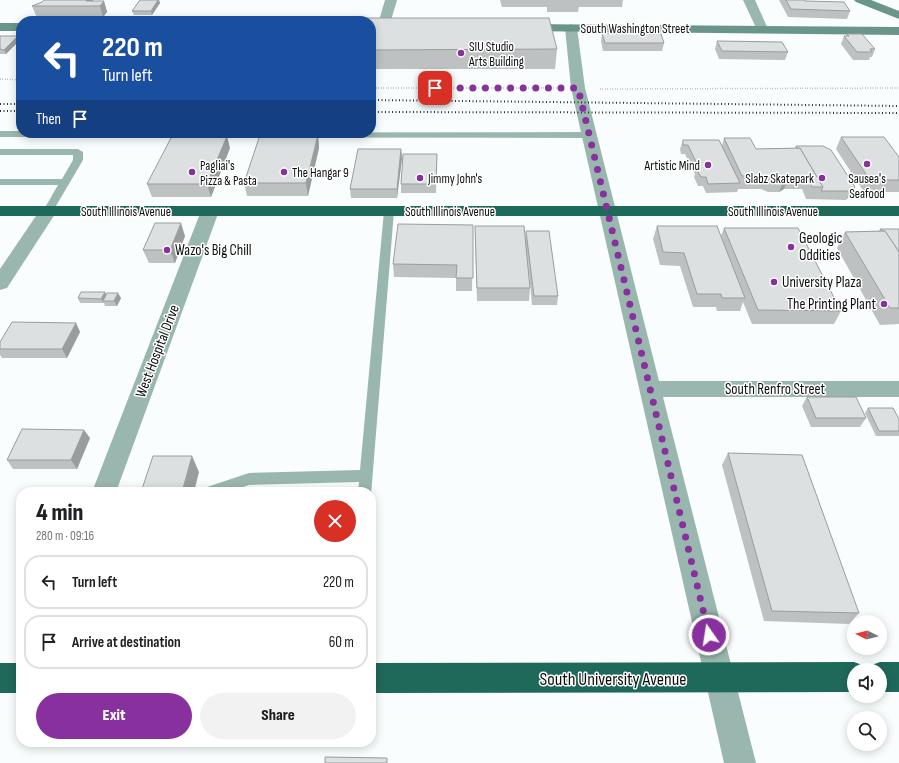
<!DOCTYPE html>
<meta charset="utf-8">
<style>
body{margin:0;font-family:"Sofia Sans Condensed",sans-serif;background:#f2f2f2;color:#202124;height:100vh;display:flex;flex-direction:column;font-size:15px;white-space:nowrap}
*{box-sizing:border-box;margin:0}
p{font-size:13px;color:#757577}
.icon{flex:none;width:22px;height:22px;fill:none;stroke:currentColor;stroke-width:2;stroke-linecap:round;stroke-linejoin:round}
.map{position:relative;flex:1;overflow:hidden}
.panel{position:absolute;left:16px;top:487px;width:360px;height:260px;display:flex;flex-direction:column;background:#fff;border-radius:16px;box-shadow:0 2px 10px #0003}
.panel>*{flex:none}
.top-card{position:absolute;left:16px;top:16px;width:360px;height:122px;border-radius:16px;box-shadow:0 2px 10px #0003;background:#1a4fa0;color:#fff;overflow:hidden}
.needle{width:26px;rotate:276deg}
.buttons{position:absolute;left:847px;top:615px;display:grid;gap:8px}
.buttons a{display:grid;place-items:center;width:40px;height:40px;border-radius:50%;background:#fff;box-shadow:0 2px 10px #0003;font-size:20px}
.pin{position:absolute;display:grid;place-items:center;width:34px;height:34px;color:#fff;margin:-17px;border-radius:8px;box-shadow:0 2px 6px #0006}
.me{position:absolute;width:44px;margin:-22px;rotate:347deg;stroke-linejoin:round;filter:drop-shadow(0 0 3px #0008)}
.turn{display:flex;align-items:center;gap:14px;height:84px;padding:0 20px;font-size:18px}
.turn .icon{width:52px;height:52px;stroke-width:2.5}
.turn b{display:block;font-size:28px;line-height:34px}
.then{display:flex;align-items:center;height:38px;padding:0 20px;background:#0003;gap:8px;font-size:15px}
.round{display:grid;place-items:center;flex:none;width:42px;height:42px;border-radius:21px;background:#f2f2f2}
.overview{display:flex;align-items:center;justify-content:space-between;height:68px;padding:0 20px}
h1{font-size:24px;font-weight:800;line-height:30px}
.button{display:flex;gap:8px;margin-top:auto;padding:8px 20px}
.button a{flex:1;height:46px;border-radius:24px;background:#88309d;color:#fff;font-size:16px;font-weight:800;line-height:46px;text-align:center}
.button a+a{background:#f2f2f2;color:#202124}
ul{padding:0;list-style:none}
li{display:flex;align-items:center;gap:12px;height:54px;margin:0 8px 6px;padding:0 12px;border:2px solid #e0e0e0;border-radius:16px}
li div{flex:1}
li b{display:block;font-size:15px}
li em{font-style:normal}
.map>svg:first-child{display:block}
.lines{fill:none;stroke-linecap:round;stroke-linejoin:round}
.path{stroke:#848686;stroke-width:1.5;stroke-dasharray:0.5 2;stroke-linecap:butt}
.lane{fill:#9ab7af;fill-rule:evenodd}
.street{fill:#9ab7af;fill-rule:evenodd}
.secondary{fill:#6a968a;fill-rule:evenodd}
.highway{fill:#1f695a;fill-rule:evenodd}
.rail{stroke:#313232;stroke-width:2;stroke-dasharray:1 2.5;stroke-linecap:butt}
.wall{fill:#bdc1c2}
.shaded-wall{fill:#9a9d9e}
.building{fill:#dce0e1;stroke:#9a9d9e}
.route{stroke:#88309d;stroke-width:7;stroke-dasharray:0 12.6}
.poi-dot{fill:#88309d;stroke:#fff;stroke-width:1.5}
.labels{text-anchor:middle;stroke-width:3;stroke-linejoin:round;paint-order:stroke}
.far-street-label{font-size:13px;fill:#0c0d0d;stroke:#fff}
.far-poi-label{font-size:13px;fill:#0c0d0d;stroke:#fff;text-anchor:start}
.poi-label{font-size:15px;fill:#0c0d0d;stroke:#fff;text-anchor:start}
.street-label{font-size:15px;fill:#0c0d0d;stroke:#fff}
.near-street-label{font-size:18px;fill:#0c0d0d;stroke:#fff}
</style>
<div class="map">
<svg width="899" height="763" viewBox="0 0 899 763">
<rect width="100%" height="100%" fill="#f9fdfd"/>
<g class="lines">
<!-- path -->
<g class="path">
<path d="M0 79 21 80"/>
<path d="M371 88H557"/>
<path d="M600 89 899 88"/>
</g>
<!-- lane -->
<g class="lane">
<path d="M0 131H21V133L590 132 595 135 590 138 0 137Z"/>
<path d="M0 149H78L83 152V160L53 211 48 214 43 211 58 185H0V179H62L73 160V155H0Z"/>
<path d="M389 208 394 211 371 495V492H358L359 482 249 485 228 492H202L204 488 249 473 360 470 384 211Z"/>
</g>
<!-- street -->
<g class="street">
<path d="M385 0H397L389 27 383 31 377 27Z"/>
<path d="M743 0H755L768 29 766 32H758Z"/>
<path d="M571 24 577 28 585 88 659 381H899V397H663L756 763H724L571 88 565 28Z"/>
<path d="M48 206 54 207 57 211 7 288 0 290V269L42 207Z"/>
<path d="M210 206 216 207 219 211 116 492H92L201 211 204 207Z"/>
</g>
<!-- secondary -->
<g class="secondary">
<path d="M854 0H871L899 11V19L856 2Z"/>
<rect x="0" y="23" width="21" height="8"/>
<path d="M522 24 899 27V35L518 31 516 28 518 25Z"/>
</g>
<!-- highway -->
<g class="highway">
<rect x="0" y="206" width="899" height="10"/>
<path d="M854 662 865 666 866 670H854V692L371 693V663Z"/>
<path d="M880 662H899V692H880V670H868L869 666Z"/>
<rect x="0" y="663" width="21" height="30"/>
</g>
<!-- rail -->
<g class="rail">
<path d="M371 100 899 106"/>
<path d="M0 104H21"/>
<path d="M0 111H21"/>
<path d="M371 112 899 113"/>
</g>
</g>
<!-- wall -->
<g class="wall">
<path d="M44 0H93V1H104L107 12 103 17 37 18 32 6 42 2Z"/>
<path d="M140 0H159L160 3 152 15H134L132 11Z"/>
<path d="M477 0H623L622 7H579L578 12H547V7H502L500 0Z"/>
<path d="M779 0H804L805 1 850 11 847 19 788 17Z"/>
<path d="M371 21 557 49 555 69H371Z"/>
<path d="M602 33 664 43 662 51H603L601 41Z"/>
<path d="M847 34 875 49 872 57H870L869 60H853L841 44 844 36H846Z"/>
<path d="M0 36 20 40 6 54H0Z"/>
<path d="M717 41 788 52 785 60 719 59 715 49Z"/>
<path d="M318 135 319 148 308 196H247L244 183Z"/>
<path d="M841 137 899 157V192H864L836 149Z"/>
<path d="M724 138 756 149 795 148 796 146 855 187 850 195 846 200 806 199 802 189H784L779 192H768L761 189H738L737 192 706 193 703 186H698L694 177 695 174 685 154H681L680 149 683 140 722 146Z"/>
<path d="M230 148 211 197H152L147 184Z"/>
<path d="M401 149 402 158 397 198H351L350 189Z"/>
<path d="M437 154 436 193H401V184Z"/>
<path d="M473 225 472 291H456V278L394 277 393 264Z"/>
<path d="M475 226 525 239 526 231 558 296 557 305H532L527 250 530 288 529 301H477L475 239Z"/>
<path d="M657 226 721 236 724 228 841 311 834 324H752L743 302 740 311H717L716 307H693L680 266 660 265 653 239Z"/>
<path d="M880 229H899V324L880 325 837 248 845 232 879 231Z"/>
<path d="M185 236 175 263H149L143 250Z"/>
<path d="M105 292 106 295 121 298 117 306H105L104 303H80L78 298Z"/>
<path d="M76 323 80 332 67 358H2L0 355V342Z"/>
<path d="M807 397 866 418 860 427H811L802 406Z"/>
<path d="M868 408 899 419V436H876L865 413Z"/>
<path d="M90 438 77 469H13L7 460Z"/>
<path d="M728 453 859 613 849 624 764 621 722 465Z"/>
</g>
<!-- shaded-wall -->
<g class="shaded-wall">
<path d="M82 0H93L94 6Z"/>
<path d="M158 0H159L160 3 152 15 151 11Z"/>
<path d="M104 1 107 12 103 17 100 6Z"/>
<path d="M18 36 20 40 6 54 4 50Z"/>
<path d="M318 135 319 148 308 196 306 183Z"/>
<path d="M227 136 230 148 211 197 207 184Z"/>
<path d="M401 149 402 158 397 198V189Z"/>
<path d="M789 176 784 189 779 192 784 179Z"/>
<path d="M855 187 850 195 846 200 851 191Z"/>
<path d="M181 223 185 236 175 263 170 250Z"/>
<path d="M105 292 107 297 103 301 104 303 101 299Z"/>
<path d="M118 293 121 298 117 306 114 301Z"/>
<path d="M76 323 80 332 67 358 62 349Z"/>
<path d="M84 430 90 438 77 469 71 460Z"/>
<path d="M192 456 199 472 194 492H182Z"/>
</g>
<!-- building -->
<g class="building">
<path d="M44 0H86V1H104L100 6H32L42 2Z"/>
<path d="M140 0H158L151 11H132Z"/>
<path d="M786 0H804L805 1 844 2 850 11 791 9Z"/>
<path d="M322 18H549L557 49 371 50V21H321Z"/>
<path d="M602 33 661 34 664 43H605Z"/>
<path d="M847 34H862L875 49H870L872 52H857L844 36H849Z"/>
<path d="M0 36H18L4 50 0 49Z"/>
<path d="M717 41 782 42 788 52 722 51Z"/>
<path d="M260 135H318L306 183H244Z"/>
<path d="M172 136H227L207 184H147Z"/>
<path d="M841 137H884L899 157V180H870Z"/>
<path d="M724 138H750L756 149 800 148 823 187H812L807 176H789L784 179H773L765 176H742Z"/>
<path d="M683 140H719L740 183 708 184 706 177H701L696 168H699L688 145H683Z"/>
<path d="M796 146H823L831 150 855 187 851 191H821L823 187 800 148H797Z"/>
<path d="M358 149H401L397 189H350Z"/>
<path d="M403 154H437L436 184H401Z"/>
<path d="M155 223H181L170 250H143Z"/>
<path d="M398 224 473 225V278H456L457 265 393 264Z"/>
<path d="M475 226H524L530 288H477Z"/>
<path d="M657 226H717L745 298H722L721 294H697L684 253 663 252Z"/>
<path d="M724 228H798L841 311 758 310Z"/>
<path d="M880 229H899V252L885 231H882Z"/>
<path d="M526 231H549L558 296H534Z"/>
<path d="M885 231 899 252V308H890L845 232Z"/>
<path d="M81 292H105L101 299 78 298Z"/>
<path d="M107 293H118L114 301H103Z"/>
<path d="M12 322 76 323 62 349H0V342Z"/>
<path d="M807 397H856L866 418H816Z"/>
<path d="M868 408H893L899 419V431H879Z"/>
<path d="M22 429 84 430 71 460H7Z"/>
<path d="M728 453 802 455 859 613 772 611Z"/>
<path d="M153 456H192L182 492H141Z"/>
<path d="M325 757 387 758V763H325Z"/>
</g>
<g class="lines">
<!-- route -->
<path class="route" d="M435 88H578L709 635"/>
</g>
<!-- markers -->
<g class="poi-dot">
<circle cx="461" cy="53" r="4"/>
<circle cx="867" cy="164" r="4"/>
<circle cx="708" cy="165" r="4"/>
<circle cx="192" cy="172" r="4"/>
<circle cx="284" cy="172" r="4"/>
<circle cx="420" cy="178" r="4"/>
<circle cx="822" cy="178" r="4"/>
<circle cx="791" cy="247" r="4"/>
<circle cx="167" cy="250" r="4"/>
<circle cx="774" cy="282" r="4"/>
<circle cx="884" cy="304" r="4"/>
</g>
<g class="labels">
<!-- far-street labels -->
<g class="far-street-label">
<text x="635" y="33">South Washington Street</text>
<text x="126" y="216">South Illinois Avenue</text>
<text x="450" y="216">South Illinois Avenue</text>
<text x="773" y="216">South Illinois Avenue</text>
</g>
<!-- far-poi labels -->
<g class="far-poi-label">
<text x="469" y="51">SIU Studio<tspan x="469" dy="15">Arts Building</tspan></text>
<text x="200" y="170">Pagliai's<tspan x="200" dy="15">Pizza &amp; Pasta</tspan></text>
<text x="700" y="170" text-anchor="end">Artistic Mind</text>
<text x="292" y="177">The Hangar 9</text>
<text x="428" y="183">Jimmy John's</text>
<text x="814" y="183" text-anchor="end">Slabz Skatepark</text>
<text x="867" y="183" text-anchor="middle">Sausea's<tspan x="867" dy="15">Seafood</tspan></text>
</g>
<!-- poi labels -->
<g class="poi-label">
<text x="799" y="243">Geologic<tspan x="799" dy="17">Oddities</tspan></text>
<text x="175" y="255">Wazo's Big Chill</text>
<text x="782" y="287">University Plaza</text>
<text x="876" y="309" text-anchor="end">The Printing Plant</text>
</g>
<!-- street labels -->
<g class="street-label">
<text transform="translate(157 351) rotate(-69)" y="5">West Hospital Drive</text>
<text x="775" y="394">South Renfro Street</text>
</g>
<!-- near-street labels -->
<g class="near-street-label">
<text x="613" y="685">South University Avenue</text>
</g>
</g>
</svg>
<div class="buttons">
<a><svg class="needle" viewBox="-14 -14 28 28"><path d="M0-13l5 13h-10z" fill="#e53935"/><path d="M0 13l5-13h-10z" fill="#757577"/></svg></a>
<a><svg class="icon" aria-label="sound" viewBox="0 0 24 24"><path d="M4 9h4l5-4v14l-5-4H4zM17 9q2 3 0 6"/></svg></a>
<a><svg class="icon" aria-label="search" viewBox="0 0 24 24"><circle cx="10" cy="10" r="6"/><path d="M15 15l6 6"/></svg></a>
</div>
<div class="pin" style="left:435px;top:88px;background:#d93025"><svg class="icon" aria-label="arrive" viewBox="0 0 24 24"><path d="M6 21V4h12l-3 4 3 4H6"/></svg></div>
<svg class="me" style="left:709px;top:635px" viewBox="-20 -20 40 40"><circle r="17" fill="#88309d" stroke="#fff" stroke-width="3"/><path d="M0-11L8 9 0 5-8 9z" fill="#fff"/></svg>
<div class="top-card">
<div class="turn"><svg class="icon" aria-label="left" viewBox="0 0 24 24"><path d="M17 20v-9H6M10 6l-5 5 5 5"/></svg><div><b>220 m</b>Turn left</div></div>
<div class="then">Then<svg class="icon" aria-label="arrive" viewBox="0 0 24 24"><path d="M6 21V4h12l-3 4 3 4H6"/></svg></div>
</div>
<section class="panel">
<div class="overview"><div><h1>4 min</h1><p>280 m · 09:16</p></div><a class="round" style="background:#d93025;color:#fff"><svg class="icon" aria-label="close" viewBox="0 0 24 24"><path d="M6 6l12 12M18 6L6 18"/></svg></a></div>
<ul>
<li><svg class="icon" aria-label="left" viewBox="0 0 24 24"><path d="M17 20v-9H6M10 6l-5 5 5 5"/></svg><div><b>Turn left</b></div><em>220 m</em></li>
<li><svg class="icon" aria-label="arrive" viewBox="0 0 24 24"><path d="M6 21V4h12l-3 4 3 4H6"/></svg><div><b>Arrive at destination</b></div><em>60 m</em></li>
</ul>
<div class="button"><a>Exit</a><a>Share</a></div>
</section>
</div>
